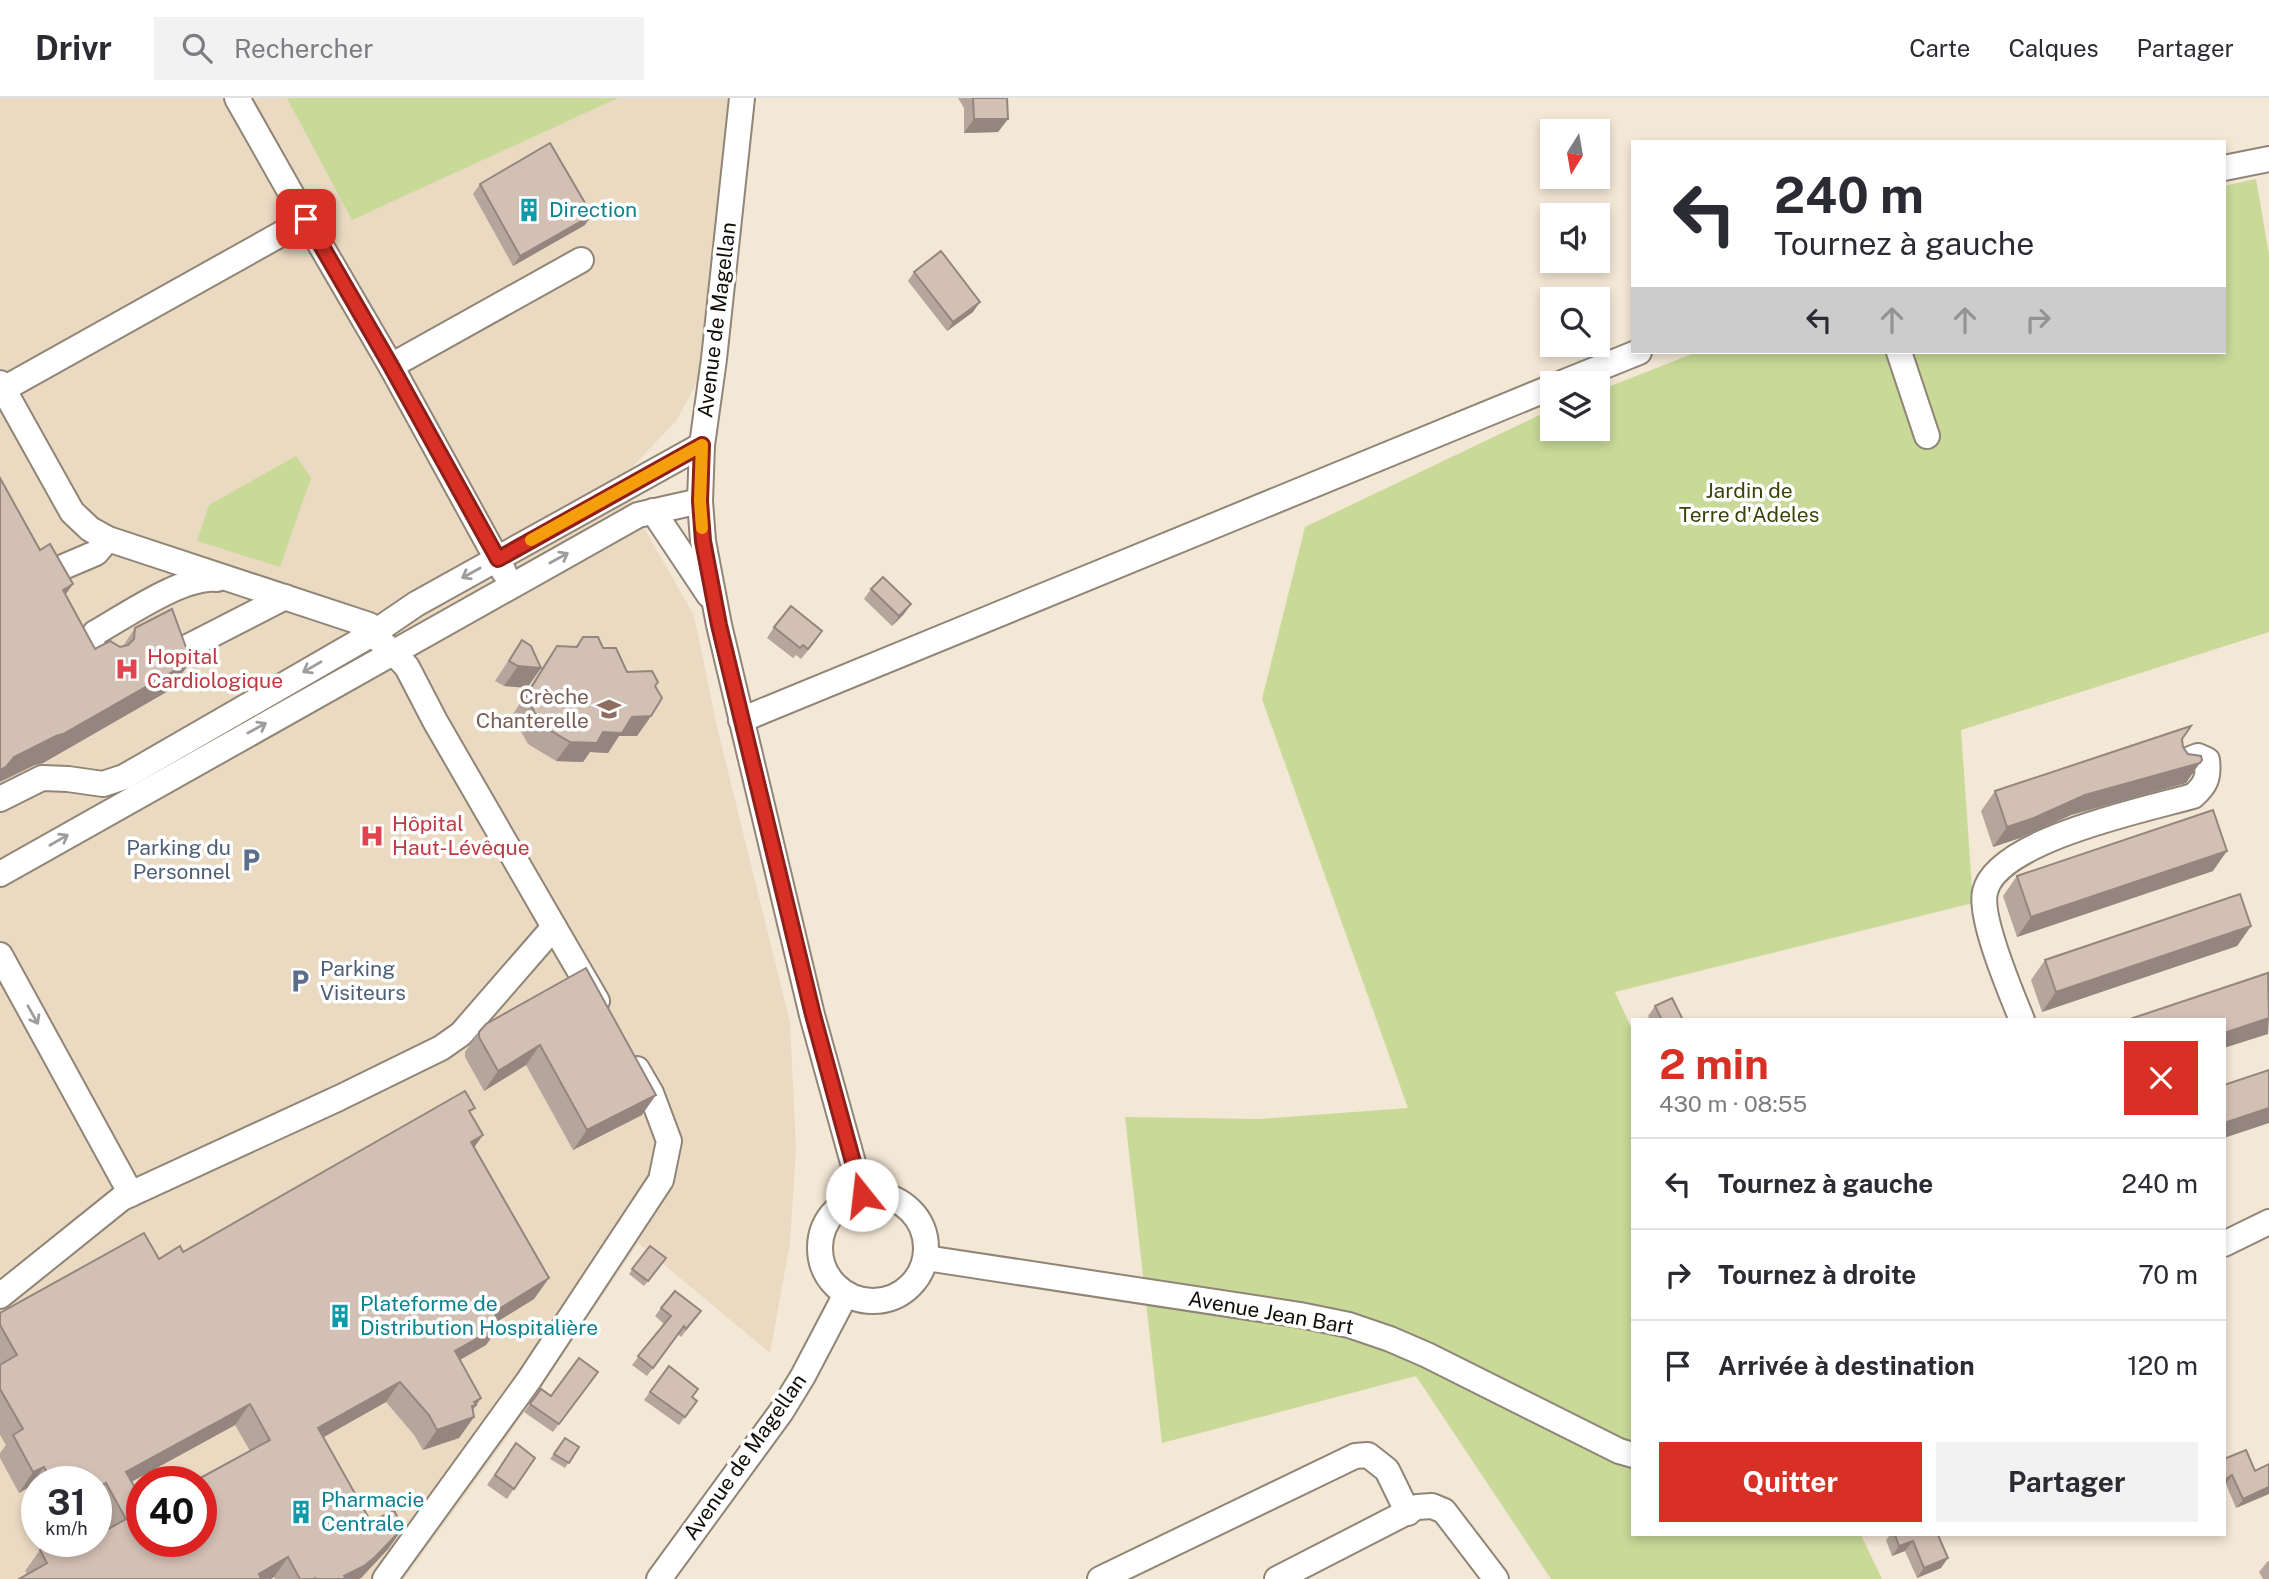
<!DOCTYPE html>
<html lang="fr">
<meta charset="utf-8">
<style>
body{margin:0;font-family:"Public Sans",sans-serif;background:#f2f2f3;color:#2b2b33;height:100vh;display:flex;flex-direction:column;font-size:26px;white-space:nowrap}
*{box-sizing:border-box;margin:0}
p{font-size:23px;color:#7c7c81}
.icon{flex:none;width:38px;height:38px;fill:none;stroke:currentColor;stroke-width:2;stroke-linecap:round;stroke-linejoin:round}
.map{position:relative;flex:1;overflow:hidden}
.panel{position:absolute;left:1631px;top:920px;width:595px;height:518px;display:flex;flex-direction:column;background:#fff;border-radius:0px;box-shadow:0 4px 10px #0003}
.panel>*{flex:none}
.banner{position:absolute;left:1631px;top:42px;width:595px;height:214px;border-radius:0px;box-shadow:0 4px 10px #0003;background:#fff;color:#2b2b33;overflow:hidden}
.needle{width:46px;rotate:191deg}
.controls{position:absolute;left:1540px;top:21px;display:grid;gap:14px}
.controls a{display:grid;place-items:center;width:70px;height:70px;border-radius:0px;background:#fff;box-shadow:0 4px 10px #0003;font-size:35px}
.speed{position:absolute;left:21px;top:1368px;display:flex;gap:14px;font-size:35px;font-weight:700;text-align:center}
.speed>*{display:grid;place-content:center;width:91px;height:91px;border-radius:50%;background:#fff;box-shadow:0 4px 10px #0003;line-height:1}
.speed small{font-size:18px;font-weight:400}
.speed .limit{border:10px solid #d22;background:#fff;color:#111}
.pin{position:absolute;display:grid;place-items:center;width:60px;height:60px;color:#fff;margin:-30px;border-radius:14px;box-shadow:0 4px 10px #0006}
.me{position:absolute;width:77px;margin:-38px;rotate:344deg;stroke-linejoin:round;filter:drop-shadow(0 0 5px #0008)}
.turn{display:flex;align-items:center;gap:24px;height:147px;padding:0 28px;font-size:32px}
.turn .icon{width:91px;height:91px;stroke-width:2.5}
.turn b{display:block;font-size:49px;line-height:60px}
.lanes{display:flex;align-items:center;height:66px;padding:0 28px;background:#0003;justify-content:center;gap:35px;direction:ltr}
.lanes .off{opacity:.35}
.round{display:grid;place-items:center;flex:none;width:74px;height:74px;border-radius:0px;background:#f2f2f3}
.headline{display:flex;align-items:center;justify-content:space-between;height:119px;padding:0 28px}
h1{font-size:42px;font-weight:700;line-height:52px;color:#d93025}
.button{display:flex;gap:14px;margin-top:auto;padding:14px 28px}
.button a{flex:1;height:80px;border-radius:0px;background:#d93025;color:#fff;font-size:28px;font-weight:700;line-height:80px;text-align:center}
.button a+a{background:#f2f2f3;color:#2b2b33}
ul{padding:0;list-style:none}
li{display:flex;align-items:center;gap:21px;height:91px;padding:0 28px;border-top:2px solid #e1e1e2}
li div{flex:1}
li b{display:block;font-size:26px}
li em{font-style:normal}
header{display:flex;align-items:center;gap:42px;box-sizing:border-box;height:98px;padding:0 35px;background:#fff;border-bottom:2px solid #e1e1e2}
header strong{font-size:33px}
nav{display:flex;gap:38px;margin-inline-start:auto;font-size:24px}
.search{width:490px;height:63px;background:#f2f2f3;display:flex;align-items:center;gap:18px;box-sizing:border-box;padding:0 24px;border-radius:0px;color:#7c7c81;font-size:26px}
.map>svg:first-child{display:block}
.built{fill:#ebdac2;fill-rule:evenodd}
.green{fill:#c8d998}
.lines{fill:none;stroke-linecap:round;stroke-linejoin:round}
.minor-casing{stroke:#908576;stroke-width:28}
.minor{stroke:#fff;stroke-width:24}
.wall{fill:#b5a59c;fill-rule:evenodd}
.shaded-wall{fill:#94867f}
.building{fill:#d3c0b5;stroke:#94867f;stroke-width:2;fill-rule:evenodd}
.oneway{stroke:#9f9d9b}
.route-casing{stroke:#8d1f18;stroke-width:18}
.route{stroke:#d93025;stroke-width:12}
.slow{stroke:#f59e0b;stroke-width:12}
.labels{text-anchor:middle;stroke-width:7;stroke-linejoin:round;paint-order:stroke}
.culture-label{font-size:21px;fill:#0d838f;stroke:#fff;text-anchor:start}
.street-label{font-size:21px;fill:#0f0b06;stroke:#fff}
.park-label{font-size:21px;fill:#394408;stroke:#fff}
.health-label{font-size:21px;fill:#be3a42;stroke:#fff;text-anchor:start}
.education-label{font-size:21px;fill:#785e54;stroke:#fff;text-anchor:end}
.service-label{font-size:21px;fill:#4e5e75;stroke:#fff;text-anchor:end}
</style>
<header>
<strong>Drivr</strong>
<div class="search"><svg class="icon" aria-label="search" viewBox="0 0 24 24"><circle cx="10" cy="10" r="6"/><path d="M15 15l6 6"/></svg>Rechercher</div>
<nav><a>Carte</a><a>Calques</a><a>Partager</a></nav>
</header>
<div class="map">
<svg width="2269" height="1481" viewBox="0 0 2269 1481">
<rect width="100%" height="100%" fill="#f3e7d5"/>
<!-- built -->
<path class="built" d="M0 0H741L699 281 676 323 623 379 644 430 694 517 717 629 790 924 796 1051 790 1145 770 1255 638 1145 504 1344 404 1481H0ZM37 1384H96V1444H37ZM142 1384H201V1444H142Z"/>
<!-- green -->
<g class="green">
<path d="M287 0H618L352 122Z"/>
<path d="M2256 81 2269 156V534L1961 632 1973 805 1615 894 1633 934V1437H1861L1882 1481H1551L1416 1278 1162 1345 1125 1019 1259 1021 1408 1010 1262 601 1305 429 1552 311V331H1598V293L1697 254H2224V88Z"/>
<path d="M296 358 311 380 280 469 197 443 209 407Z"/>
</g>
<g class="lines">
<!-- minor casing -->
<g class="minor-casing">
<g id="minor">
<path d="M237 0 306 122"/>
<path d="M742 0 714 261 702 347 700 403 703 443 719 527 812 917 862 1097"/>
<path d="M2224 70 2269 61"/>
<path d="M1899 254 1927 338"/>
<path d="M391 268 581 162"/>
<path d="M0 285 72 414 90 431 108 441 369 527 372 536 393 554 407 569 435 623 554 829 461 936 441 950 339 1000 122 1100 0 1198"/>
<path d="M1562 285 1639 254"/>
<path d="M0 293 306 122 391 268 504 474"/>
<path d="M653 413 709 497"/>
<path d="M49 475 96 455 108 441"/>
<path d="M174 556 285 499"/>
<path d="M101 563 90 543 95 535C127 517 182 478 217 481"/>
<path d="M741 622 1552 289"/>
<path d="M0 701 42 680 68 681 103 686 124 679 372 536 416 506 702 347"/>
<path d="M0 776 638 417 700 403"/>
<path d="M554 829 597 903"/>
<path d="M0 857 131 1096"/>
<path d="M2022 922C2011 895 1979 820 1985 794 1996 742 2147 711 2193 698 2206 687 2209 679 2207 662L2198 658 2183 664"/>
<circle cx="873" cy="1150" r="53"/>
<path d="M2224 1146 2269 1124"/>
<path d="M926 1160 1300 1217 1349 1227 1390 1241 1427 1257 1619 1353 1633 1357"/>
<path d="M385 1481 529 1282 661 1082 669 1043 651 995 637 971"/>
<path d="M659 1481 781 1314 803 1278 846 1196"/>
<path d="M1100 1481 1355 1358 1368 1357 1387 1372 1408 1415"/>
<path d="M1277 1481 1417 1409 1432 1408 1444 1413 1496 1481"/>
</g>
</g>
<!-- minor -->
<use href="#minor" class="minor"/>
</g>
<!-- wall -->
<g class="wall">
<path d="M958 0H1007L1008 21 998 34 964 35V10Z"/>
<path d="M480 86 585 127 513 168 473 96Z"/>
<path d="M914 174 973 214 947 233 908 183Z"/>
<path d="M40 452 73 486 65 497 95 551 123 548 135 530 170 592 43 665 35 667Z"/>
<path d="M871 491 904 516 892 528 864 501Z"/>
<path d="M774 529 815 544 801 561 796 557 793 560 767 540Z"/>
<path d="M583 539 603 550 627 574 655 588 651 618 637 638H619L608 655 590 654 583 664 556 663 528 646 512 618 543 568 557 548 575 549Z"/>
<path d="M522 542 541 570 527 590 504 588 495 583Z"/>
<path d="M2182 641 2188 682 2186 685 2071 717 2020 740 1993 749 1981 713 1995 693Z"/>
<path d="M2213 773 2017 839 2003 798 2017 778Z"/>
<path d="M2251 828 2237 848 2042 914 2031 882 2045 862Z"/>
<path d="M586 870 642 1017 573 1052 526 967 484 993 465 959V954L479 934Z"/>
<path d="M1655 908 1683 922H1650L1648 918Z"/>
<path d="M471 1016 474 1049 549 1180 534 1201 498 1223 486 1247 460 1262 473 1312 474 1319 459 1340 423 1352 414 1337 386 1304 324 1339 371 1424 389 1450 361 1480 359 1481H275L274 1479 271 1481H19L27 1476 25 1473 40 1452 67 1454 106 1432 96 1415V1384H37V1402L29 1389 19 1395 0 1360V1355L6 1347 0 1337V1215L159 1161 183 1154ZM235 1327 250 1353 142 1444 131 1384Z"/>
<path d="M650 1148 666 1160 644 1188 629 1176Z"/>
<path d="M661 1210 701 1213 681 1239 678 1236 647 1278 632 1267 664 1226 655 1218Z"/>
<path d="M669 1268 693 1299 697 1303 679 1327 644 1302Z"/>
<path d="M598 1274 553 1334 524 1314 541 1291 551 1298Z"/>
<path d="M565 1340 579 1349 565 1370 550 1361Z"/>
<path d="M516 1345 535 1360 507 1401 487 1387Z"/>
<path d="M2224 1361 2255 1373 2269 1366 2236 1410 2226 1386 2224 1387Z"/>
<path d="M1890 1437H1938L1941 1470 1917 1480 1905 1453 1892 1458 1886 1442Z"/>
<path d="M2269 1463V1481H2263L2259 1474 2267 1464Z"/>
</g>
<!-- shaded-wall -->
<g class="shaded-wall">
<path d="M974 21H1008L998 34 964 35Z"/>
<path d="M592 117 585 127 513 168 520 158Z"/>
<path d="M980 204 973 214 947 233 953 224Z"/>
<path d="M73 486 52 515 63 492Z"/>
<path d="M911 506 904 516 892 528 899 518Z"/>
<path d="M191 563 170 592 43 665 35 667 0 684V672L14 659Z"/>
<path d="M518 568 541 570 527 590 504 588Z"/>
<path d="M651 618 637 638H619L608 655 590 654 583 664 556 663 570 644 603 634 632 619Z"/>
<path d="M2202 662 2186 685 2071 717 2020 740 1993 749 2007 729 2085 697Z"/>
<path d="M2227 753 2213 773 2017 839 2031 819Z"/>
<path d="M2251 828 2237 848 2042 914 2056 894Z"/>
<path d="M2269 920 2268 936 2224 950V935Z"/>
<path d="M540 947 526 967 484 993 498 973Z"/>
<path d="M656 997 642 1017 573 1052 587 1032Z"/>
<path d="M2269 1010V1025L2224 1040V1025Z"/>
<path d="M483 1037 468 1058 471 1044Z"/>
<path d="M549 1180 534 1201 479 1235 494 1214Z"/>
<path d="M501 1227 486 1247 440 1273 455 1253Z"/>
<path d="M400 1284 386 1304 304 1350 318 1330Z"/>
<path d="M481 1300 466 1322 474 1319 459 1340 423 1352 437 1332 474 1304Z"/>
<path d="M250 1306 235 1327 111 1395 126 1374Z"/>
<path d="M44 1369 29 1389 19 1395 33 1374Z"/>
<path d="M2232 1377 2226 1386 2224 1387V1382Z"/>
<path d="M106 1385 96 1399V1391Z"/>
<path d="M2269 1389V1396L2236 1410 2243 1401Z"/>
<path d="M403 1430 389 1450 361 1480 359 1481H342L344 1478Z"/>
<path d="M1913 1443 1905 1453 1892 1458 1899 1448Z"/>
<path d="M288 1459 274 1479 271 1481H255L259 1476Z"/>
<path d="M1948 1460 1941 1470 1917 1480 1924 1470Z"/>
</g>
<!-- building -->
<g class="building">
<path d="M973 0H1007L1008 21H974Z"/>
<path d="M550 45 592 117 520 158 480 86Z"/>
<path d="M941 153 980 204 953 224 914 174Z"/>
<path d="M0 380 40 452 50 446 73 486 63 492 95 551 110 543 120 549 128 547 134 541 135 530 172 511 191 563 63 636 56 638 14 659 6 669 0 672Z"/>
<path d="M883 479 911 506 899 518 871 491Z"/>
<path d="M791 508 822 533 808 551 803 547 800 550 774 529Z"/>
<path d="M583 539H598L603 550H616L627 574 652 573 658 584 655 588 662 600 651 618 632 619 622 635 603 634 597 645 570 644 541 627 526 598 557 548 577 549Z"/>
<path d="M522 542 531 548 541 570 518 568 509 563Z"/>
<path d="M2191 628 2182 641 2183 649 2188 656 2201 658 2202 662 2200 665 2085 697 2034 720 2007 729 1995 693Z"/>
<path d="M2213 712 2227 753 2031 819 2017 778Z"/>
<path d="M2240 796 2251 828 2056 894 2045 862Z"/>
<path d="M586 870 656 997 587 1032 540 947 498 973 479 939V934L486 926Z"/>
<path d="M2268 875 2269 920 2224 935V922H2127Z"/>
<path d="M1672 900 1683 922H1662L1655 908Z"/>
<path d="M2269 972V1010L2224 1025V987Z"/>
<path d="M465 993 475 1010 469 1013 483 1037 471 1044 549 1180 494 1214 501 1227 455 1253 481 1300 474 1304 476 1307 472 1308 474 1319 437 1332 429 1317 400 1284 318 1330 371 1424 394 1412 403 1430 375 1459 364 1468 344 1478 346 1481H316L315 1480 314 1481H300L288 1459 259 1476 261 1481H19L47 1465 40 1452 54 1444H61L67 1454 86 1444H96V1438L126 1421 106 1385 96 1391V1384H52L44 1369 33 1374 13 1337 23 1331 0 1291V1267L17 1257 0 1227V1215L144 1135 159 1161 180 1148 183 1154ZM250 1306 270 1342 193 1384H201V1444H142V1402L126 1374Z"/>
<path d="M650 1148 666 1160 648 1183 632 1171Z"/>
<path d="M675 1193 701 1213 686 1231 684 1228 653 1270 638 1258 671 1218 661 1210Z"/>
<path d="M579 1260 598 1274 559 1326 530 1306 541 1291 551 1298Z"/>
<path d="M669 1268 698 1291 692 1299 697 1303 685 1319 650 1294Z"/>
<path d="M565 1340 579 1349 569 1365 554 1356Z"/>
<path d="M516 1345 535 1360 514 1391 495 1377Z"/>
<path d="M2246 1352 2255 1373 2269 1366V1389L2243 1401 2232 1377 2224 1382V1361Z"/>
<path d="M1895 1437H1938L1948 1460 1924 1470 1913 1443 1899 1448Z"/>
</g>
<!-- one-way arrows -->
<defs><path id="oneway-shaft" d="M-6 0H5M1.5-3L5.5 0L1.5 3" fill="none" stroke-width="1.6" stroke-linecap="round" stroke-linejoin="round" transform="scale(1.75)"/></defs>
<g class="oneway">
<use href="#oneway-shaft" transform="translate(559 460) rotate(-29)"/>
<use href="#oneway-shaft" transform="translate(471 475) rotate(151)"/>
<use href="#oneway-shaft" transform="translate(312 569) rotate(150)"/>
<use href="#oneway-shaft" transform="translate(257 630) rotate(-29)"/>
<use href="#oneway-shaft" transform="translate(59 742) rotate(-30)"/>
<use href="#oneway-shaft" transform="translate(33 917) rotate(61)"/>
</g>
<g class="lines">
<!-- route casing -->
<g class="route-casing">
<path id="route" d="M306 121 391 268 498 461 702 347 700 403 703 443 719 527 813 917 862 1097"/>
</g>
<!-- route -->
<use href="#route" class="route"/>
<!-- slow -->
<path class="slow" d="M531 442 702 347 700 403 702 430"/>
</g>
<!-- icons -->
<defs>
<g id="building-bare" transform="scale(1.89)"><path d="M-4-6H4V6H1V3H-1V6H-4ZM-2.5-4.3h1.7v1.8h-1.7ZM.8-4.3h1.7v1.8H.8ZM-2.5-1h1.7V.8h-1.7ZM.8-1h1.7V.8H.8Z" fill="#0f9aa8" stroke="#fff" stroke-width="2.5" paint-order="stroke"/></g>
<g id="hospital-bare" transform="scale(1.89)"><path d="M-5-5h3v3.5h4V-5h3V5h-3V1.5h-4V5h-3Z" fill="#e0444e" stroke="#fff" stroke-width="2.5" paint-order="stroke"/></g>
<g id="school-bare" transform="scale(1.89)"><path d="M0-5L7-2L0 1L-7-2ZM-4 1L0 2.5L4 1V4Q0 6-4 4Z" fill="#8d6e63" stroke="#fff" stroke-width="2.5" paint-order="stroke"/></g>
<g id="parking-bare" transform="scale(1.89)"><path d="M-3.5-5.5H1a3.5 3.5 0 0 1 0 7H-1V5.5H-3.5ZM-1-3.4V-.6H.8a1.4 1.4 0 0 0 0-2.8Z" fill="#5c6f8a" stroke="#fff" stroke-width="2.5" paint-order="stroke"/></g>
</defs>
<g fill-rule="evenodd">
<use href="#building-bare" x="529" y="112"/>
<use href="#hospital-bare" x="127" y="571"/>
<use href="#school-bare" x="609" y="611"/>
<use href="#hospital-bare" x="372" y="738"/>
<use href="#parking-bare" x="251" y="762"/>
<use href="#parking-bare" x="300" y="883"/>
<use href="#building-bare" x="340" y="1218"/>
<use href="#building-bare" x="301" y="1414"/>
</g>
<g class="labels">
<!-- culture labels -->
<g class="culture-label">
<text x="549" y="119">Direction</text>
<text x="360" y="1213">Plateforme de<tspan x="360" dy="24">Distribution Hospitalière</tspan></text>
<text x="321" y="1409">Pharmacie<tspan x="321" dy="24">Centrale</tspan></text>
</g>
<!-- street labels -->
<g class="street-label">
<text transform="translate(717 222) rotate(-83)" y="7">Avenue de Magellan</text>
<text transform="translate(1271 1215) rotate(10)" y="7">Avenue Jean Bart</text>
<text transform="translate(745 1359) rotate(-55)" y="7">Avenue de Magellan</text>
</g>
<!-- park labels -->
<g class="park-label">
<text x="1749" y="400">Jardin de<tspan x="1749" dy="24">Terre d'Adeles</tspan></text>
</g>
<!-- health labels -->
<g class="health-label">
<text x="147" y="566">Hopital<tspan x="147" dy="24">Cardiologique</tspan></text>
<text x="392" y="733">Hôpital<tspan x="392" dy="24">Haut-Lévêque</tspan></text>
</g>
<!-- education labels -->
<g class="education-label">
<text x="589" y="606">Crèche<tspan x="589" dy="24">Chanterelle</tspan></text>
</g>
<!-- service labels -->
<g class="service-label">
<text x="231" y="757">Parking du<tspan x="231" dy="24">Personnel</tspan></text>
<text x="320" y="878" text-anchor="start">Parking<tspan x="320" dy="24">Visiteurs</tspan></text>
</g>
</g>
</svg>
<div class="controls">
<a><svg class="needle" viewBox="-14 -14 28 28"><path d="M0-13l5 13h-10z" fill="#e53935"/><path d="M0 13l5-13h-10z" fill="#7c7c81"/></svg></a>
<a><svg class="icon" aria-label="sound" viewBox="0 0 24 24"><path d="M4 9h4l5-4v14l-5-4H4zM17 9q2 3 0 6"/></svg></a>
<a><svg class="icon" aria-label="search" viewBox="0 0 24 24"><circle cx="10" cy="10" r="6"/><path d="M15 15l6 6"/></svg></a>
<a><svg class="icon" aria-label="layers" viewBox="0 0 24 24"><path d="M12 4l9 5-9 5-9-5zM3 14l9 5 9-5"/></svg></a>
</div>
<div class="speed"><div>31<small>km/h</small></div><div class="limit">40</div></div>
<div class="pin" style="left:306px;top:121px;background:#d93025"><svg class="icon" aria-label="arrive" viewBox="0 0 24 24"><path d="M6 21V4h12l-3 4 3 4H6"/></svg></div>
<svg class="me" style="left:862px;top:1097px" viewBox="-20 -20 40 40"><circle r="19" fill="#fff"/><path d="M0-13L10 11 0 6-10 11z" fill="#d93025"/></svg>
<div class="banner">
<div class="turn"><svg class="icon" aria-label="left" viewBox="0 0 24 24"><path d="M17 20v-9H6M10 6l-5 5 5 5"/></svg><div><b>240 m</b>Tournez à gauche</div></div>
<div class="lanes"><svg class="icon" aria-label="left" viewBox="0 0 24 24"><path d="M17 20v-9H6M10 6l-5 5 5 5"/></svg><svg class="icon off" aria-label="ahead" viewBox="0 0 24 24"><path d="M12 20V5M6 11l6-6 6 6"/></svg><svg class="icon off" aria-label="ahead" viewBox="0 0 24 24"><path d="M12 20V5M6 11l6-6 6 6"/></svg><svg class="icon off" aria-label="right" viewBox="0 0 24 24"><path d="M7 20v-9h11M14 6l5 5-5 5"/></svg></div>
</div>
<section class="panel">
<div class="headline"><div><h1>2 min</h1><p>430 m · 08:55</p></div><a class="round" style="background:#d93025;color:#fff"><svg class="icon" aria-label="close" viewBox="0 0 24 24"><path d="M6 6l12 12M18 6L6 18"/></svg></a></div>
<ul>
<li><svg class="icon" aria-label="left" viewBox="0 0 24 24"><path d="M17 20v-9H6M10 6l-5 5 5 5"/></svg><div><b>Tournez à gauche</b></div><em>240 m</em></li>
<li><svg class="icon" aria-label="right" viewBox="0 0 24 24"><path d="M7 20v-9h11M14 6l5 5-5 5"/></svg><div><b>Tournez à droite</b></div><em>70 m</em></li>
<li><svg class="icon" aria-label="arrive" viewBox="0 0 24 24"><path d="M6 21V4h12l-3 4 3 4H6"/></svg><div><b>Arrivée à destination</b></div><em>120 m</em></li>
</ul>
<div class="button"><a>Quitter</a><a>Partager</a></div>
</section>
</div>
